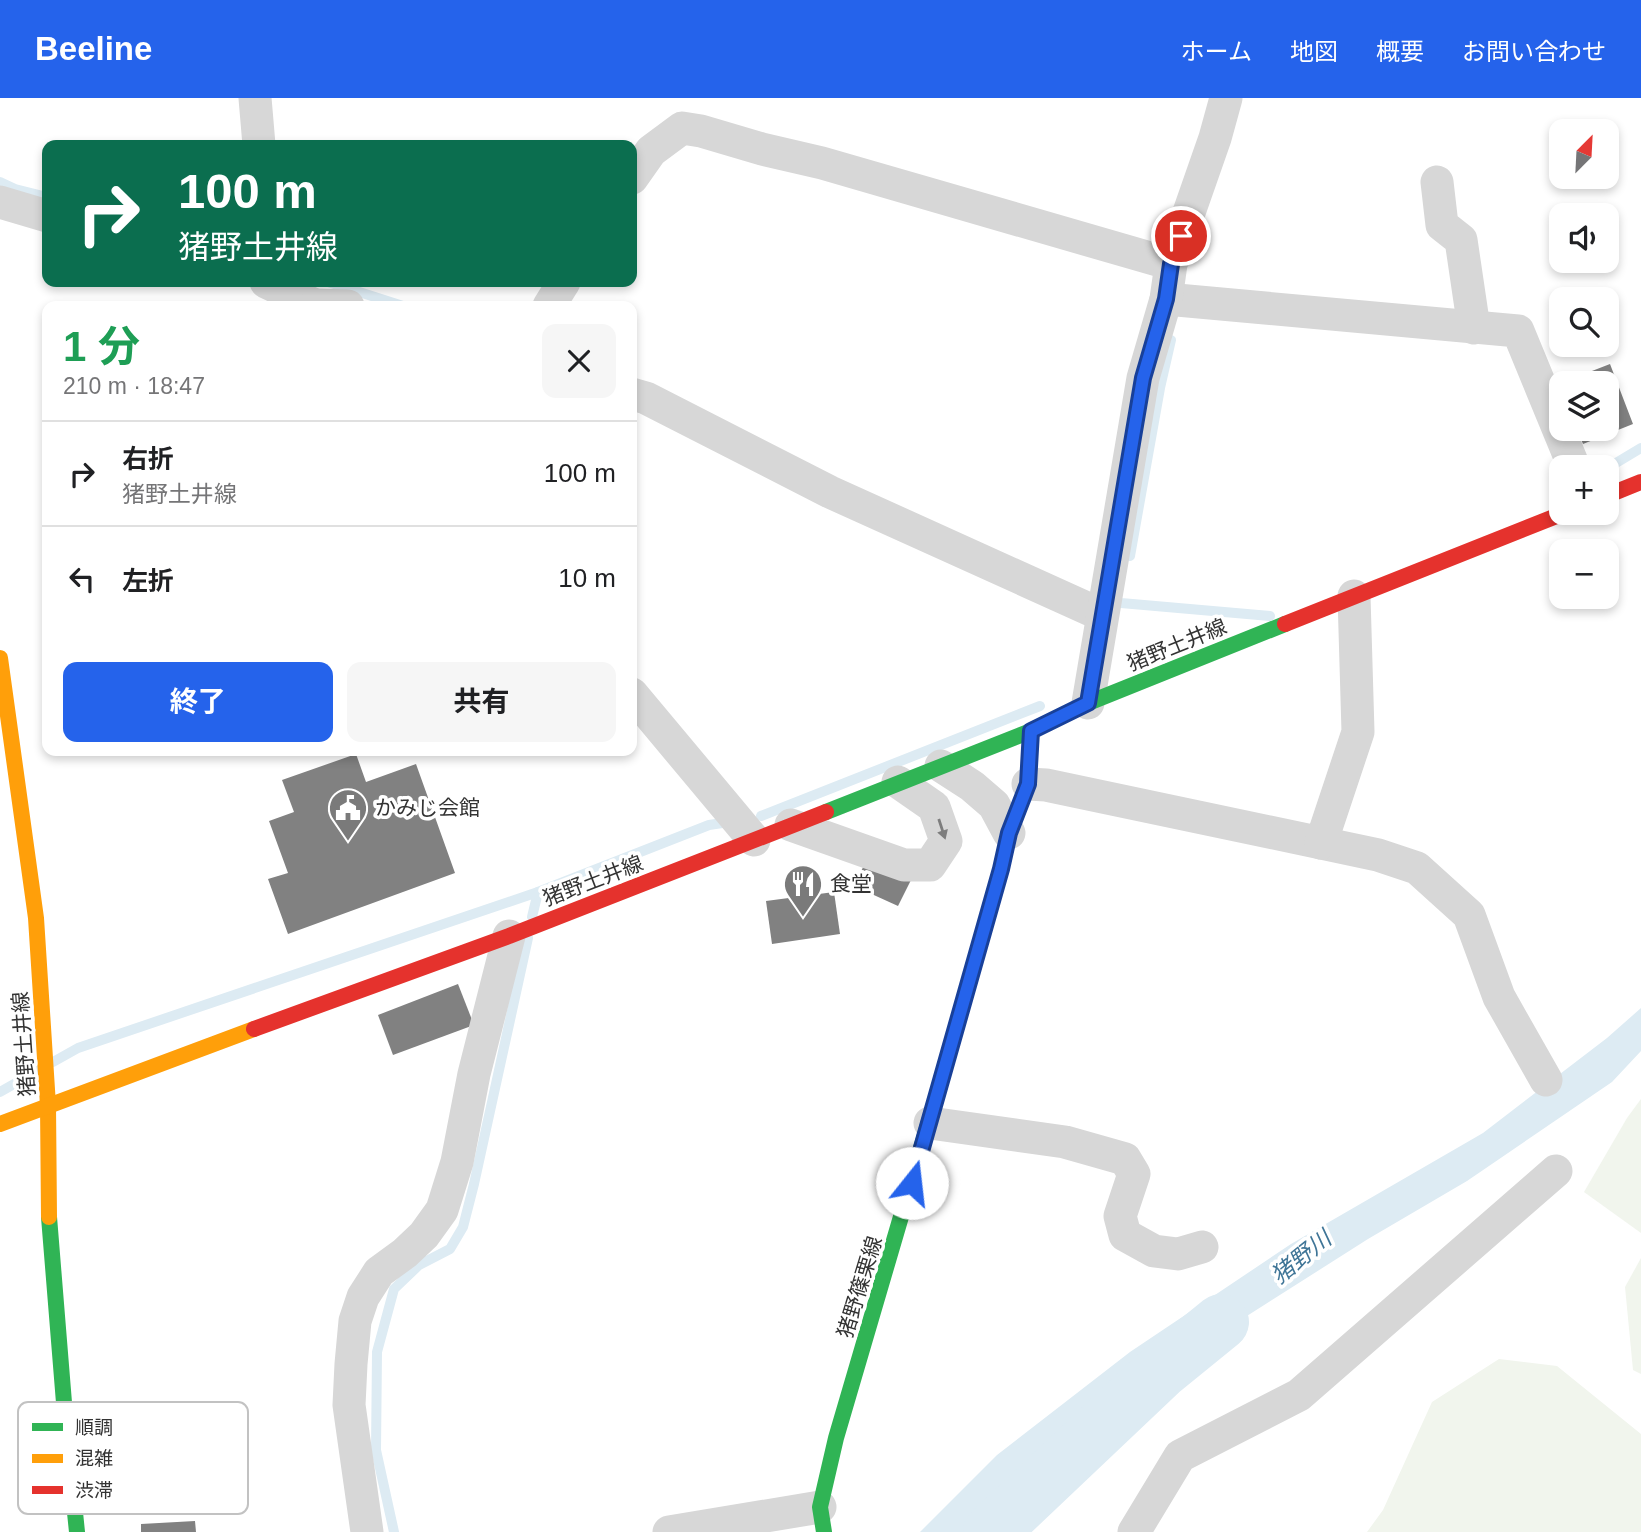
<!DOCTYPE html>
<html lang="ja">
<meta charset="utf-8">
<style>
body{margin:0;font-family:Arial,"Noto Sans JP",sans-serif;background:#f6f6f6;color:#202124;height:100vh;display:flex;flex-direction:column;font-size:26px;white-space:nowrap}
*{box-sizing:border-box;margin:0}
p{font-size:23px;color:#757577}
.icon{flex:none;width:38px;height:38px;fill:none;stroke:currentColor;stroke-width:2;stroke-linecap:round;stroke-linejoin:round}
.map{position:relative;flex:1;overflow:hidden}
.details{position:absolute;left:42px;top:203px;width:595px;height:455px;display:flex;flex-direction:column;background:#fff;border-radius:14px;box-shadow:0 4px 10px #0003}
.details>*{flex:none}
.top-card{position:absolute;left:42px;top:42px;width:595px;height:147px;border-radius:14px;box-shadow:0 4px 10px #0003;background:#0b6e4f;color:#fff;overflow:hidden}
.needle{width:46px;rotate:24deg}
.tools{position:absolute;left:1549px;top:21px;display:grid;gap:14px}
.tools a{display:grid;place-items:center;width:70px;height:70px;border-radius:14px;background:#fff;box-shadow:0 4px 10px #0003;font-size:35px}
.pin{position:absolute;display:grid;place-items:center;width:60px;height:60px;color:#fff;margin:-30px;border:4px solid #fff;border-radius:50%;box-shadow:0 2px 7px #0007}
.me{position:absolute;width:77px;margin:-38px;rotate:16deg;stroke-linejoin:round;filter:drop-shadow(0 0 5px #0008)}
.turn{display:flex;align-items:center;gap:24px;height:147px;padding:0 21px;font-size:32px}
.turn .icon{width:91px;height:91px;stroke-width:2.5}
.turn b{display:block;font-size:49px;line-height:60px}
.round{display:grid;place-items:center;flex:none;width:74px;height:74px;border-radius:14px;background:#f6f6f6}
.headline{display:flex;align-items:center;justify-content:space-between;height:119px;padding:0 21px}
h1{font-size:42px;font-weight:700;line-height:52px;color:#1e9e55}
.action{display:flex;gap:14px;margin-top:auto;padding:14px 21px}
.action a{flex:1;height:80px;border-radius:14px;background:#2563eb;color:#fff;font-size:28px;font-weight:700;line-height:80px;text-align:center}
.action a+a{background:#f6f6f6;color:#202124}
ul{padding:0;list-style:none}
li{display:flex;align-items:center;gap:21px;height:105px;padding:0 21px;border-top:2px solid #e0e0e0}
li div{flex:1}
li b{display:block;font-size:26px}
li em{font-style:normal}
header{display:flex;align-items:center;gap:42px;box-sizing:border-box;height:98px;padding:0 35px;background:#2563eb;color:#fff}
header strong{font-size:33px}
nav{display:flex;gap:38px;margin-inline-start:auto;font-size:24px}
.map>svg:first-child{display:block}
.green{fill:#f1f5ed}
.water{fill:#ddebf3}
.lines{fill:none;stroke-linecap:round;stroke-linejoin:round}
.stream{stroke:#ddebf3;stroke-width:10}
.river{stroke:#ddebf3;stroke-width:56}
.building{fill:#818181}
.street{stroke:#d7d7d7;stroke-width:33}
.fast{stroke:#30b455;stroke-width:16}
.slow{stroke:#ff9f0a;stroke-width:16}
.jam{stroke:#e5322d;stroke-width:16}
.oneway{fill:#7d7d7d}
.route-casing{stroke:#184099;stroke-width:18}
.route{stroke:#2563eb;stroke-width:12}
.labels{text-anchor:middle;stroke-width:7;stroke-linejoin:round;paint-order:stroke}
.street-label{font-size:21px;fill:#333;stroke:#fff}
.poi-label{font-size:21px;fill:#333;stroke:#fff;text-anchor:start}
.water-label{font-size:23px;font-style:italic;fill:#3f7597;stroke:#fff}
.key{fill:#fff;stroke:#c2c2c2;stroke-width:2}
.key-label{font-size:19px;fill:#333}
</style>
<header>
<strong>Beeline</strong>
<nav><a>ホーム</a><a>地図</a><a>概要</a><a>お問い合わせ</a></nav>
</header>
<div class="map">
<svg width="1641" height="1434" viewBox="0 0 1641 1434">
<rect width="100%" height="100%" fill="#fff"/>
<!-- green -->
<g class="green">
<path d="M1641 1001V1135L1584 1094 1627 1020Z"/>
<path d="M1641 1160V1276L1633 1272 1625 1189Z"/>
<path d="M1499 1261 1557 1268 1641 1336V1434H1367L1383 1412 1432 1304Z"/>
</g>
<!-- water -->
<path class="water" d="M1641 910V953L1612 984 1467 1083 1368 1141 1162 1272 991 1434H920L997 1357 1130 1254 1291 1146 1483 1035 1607 940Z"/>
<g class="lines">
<!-- stream -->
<g class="stream">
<path d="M0 84 15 91 47 99"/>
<path d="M328 184 403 208"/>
<path d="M1606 371 1641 350"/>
<path d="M1130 458 1160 290 1171 242"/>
<path d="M1111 503 1121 505 1270 518"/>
<path d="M761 718 1040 608"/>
<path d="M532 819 538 794 709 727 729 724"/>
<path d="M53 964 78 950 538 794"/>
<path d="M0 994 37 973"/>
<path d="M394 1434 376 1352 377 1254 394 1191 419 1167 450 1151 463 1129 474 1086 528 840"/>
</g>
<!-- river -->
<path class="river" d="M991 1434 1162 1272 1221 1224"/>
</g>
<!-- building -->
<g class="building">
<path d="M1610 266 1633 326 1583 346 1577 331H1606V285H1561Z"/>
<path d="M356 656 366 684 416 666 455 775 288 836 268 781 288 775 269 723 294 714 282 682Z"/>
<path d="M866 763 911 782 898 808 854 788Z"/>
<path d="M834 794 840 836 772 846 766 803Z"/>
<path d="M458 886 474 927 393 957 378 917Z"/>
<path d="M195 1423 196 1434H141V1426Z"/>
</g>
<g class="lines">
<!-- street -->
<g class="street">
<path d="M255 0 259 47"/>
<path d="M632 80 651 53 682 30 701 33 762 51 822 65 1171 166"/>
<path d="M1437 84 1442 127 1461 142 1474 230"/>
<path d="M0 104 47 118"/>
<path d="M266 184 317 208"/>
<path d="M1166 201 1518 233 1574 369"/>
<path d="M315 207 348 208"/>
<path d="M549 208 564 184"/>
<path d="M632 296 646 300 830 394 1102 517"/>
<path d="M632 596 754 742"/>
<path d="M1088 605 1143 280 1166 201 1171 166 1215 40 1226 0"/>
<path d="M941 668 972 688 994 707 1009 735"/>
<path d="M1028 686 1046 687 1378 757 1417 770 1469 817 1499 899 1546 982"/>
<path d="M791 727 904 767H930L946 743 934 709 898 684"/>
<path d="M1321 745 1358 634 1354 498"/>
<path d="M930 1025 1065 1044 1125 1061 1134 1076 1120 1118 1125 1137 1154 1153 1178 1156 1202 1149"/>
<path d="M367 1434 349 1307 351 1266 355 1223 363 1199 379 1174 405 1155 424 1137 442 1112 457 1064 474 976 509 838"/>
<path d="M669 1434 820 1409"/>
<path d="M1134 1434 1180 1358 1299 1297 1556 1073"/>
</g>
<!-- fast -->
<g class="fast">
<path d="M826 714 1031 633 1088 605 1285 526"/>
<path d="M49 1119 65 1317 77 1434"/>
<path d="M824 1434 820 1409 836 1340 947 962"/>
</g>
<!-- slow -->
<g class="slow">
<path d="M0 560 36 820 48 1007 49 1119"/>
<path d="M0 1026 254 931"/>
</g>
<!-- jam -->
<g class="jam">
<path d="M1606 398 1641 384"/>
<path d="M1285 526 1564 415"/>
<path d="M254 931 509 838 826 714"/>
<path d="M947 962 1001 771 1009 735 1028 686 1031 633"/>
</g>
</g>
<!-- one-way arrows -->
<defs><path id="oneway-solid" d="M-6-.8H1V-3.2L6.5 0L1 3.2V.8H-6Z" transform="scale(1.75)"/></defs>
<use class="oneway" href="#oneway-solid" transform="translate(942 731) rotate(72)"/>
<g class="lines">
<!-- route casing -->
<g class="route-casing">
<path id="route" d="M912 1085 1001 771 1009 735 1028 686 1031 633 1088 605 1143 280 1166 201 1171 166 1181 138"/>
</g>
<!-- route -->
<use href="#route" class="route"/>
</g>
<!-- icons -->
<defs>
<g id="civic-pin" transform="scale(2.0125)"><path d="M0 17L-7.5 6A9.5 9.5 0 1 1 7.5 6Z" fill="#7a7a7a" stroke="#fff"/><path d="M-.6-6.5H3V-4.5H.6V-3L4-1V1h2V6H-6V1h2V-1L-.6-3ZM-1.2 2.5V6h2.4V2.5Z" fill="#fff"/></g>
<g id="restaurant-pin" transform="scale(2.0125)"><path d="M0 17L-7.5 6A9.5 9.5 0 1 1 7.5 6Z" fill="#7a7a7a" stroke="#fff"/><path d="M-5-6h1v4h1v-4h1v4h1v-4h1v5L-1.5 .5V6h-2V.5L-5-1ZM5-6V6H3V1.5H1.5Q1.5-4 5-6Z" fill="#fff"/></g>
</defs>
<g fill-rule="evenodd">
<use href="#civic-pin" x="348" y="710"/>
<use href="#restaurant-pin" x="803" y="786"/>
</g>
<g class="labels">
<!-- street labels -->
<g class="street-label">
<text transform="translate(1177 547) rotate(-22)" y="7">猪野土井線</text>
<text transform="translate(593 783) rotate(-21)" y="7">猪野土井線</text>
<text transform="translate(24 946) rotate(-94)" y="7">猪野土井線</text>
<text transform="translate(860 1189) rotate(-73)" y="7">猪野篠栗線</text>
</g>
<!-- poi labels -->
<g class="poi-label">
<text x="375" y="717">かみじ会館</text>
<text x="830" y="793">食堂</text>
</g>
<!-- water labels -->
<g class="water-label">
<text transform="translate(1301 1159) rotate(-39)" y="8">猪野川</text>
</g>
</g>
<!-- legend -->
<rect x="18" y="1304" width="230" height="112" rx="10" class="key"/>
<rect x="32" y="1325" width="31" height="8" fill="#30b455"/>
<rect x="32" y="1356" width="31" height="9" fill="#ff9f0a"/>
<rect x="32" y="1388" width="31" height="8" fill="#e5322d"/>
<g class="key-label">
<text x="75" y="1336">順調</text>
<text x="75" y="1367">混雑</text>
<text x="75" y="1399">渋滞</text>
</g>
</svg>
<div class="tools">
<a><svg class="needle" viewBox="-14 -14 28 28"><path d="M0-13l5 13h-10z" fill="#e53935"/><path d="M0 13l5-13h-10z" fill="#757577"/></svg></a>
<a><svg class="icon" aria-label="sound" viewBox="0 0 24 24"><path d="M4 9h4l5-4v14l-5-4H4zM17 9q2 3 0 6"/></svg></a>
<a><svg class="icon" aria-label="search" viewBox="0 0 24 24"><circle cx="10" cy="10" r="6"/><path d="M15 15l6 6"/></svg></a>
<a><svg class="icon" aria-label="layers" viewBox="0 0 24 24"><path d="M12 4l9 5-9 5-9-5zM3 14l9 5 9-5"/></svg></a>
<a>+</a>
<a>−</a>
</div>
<div class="pin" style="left:1181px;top:138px;background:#d93025"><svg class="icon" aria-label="arrive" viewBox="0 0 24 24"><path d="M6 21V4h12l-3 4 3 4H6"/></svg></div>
<svg class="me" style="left:912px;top:1085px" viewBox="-20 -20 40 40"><circle r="19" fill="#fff"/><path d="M0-13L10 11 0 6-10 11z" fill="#2563eb"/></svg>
<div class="top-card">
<div class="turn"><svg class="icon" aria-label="right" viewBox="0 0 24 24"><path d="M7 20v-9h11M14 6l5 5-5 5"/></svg><div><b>100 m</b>猪野土井線</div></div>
</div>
<section class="details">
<div class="headline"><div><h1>1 分</h1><p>210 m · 18:47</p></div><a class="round"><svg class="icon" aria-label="close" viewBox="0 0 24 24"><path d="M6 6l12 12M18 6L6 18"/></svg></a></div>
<ul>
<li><svg class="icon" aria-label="right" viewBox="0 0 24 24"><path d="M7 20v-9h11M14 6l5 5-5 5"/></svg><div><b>右折</b><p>猪野土井線</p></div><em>100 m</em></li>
<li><svg class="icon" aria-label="left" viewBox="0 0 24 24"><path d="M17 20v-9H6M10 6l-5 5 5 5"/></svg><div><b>左折</b></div><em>10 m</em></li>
</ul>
<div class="action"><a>終了</a><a>共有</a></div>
</section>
</div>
